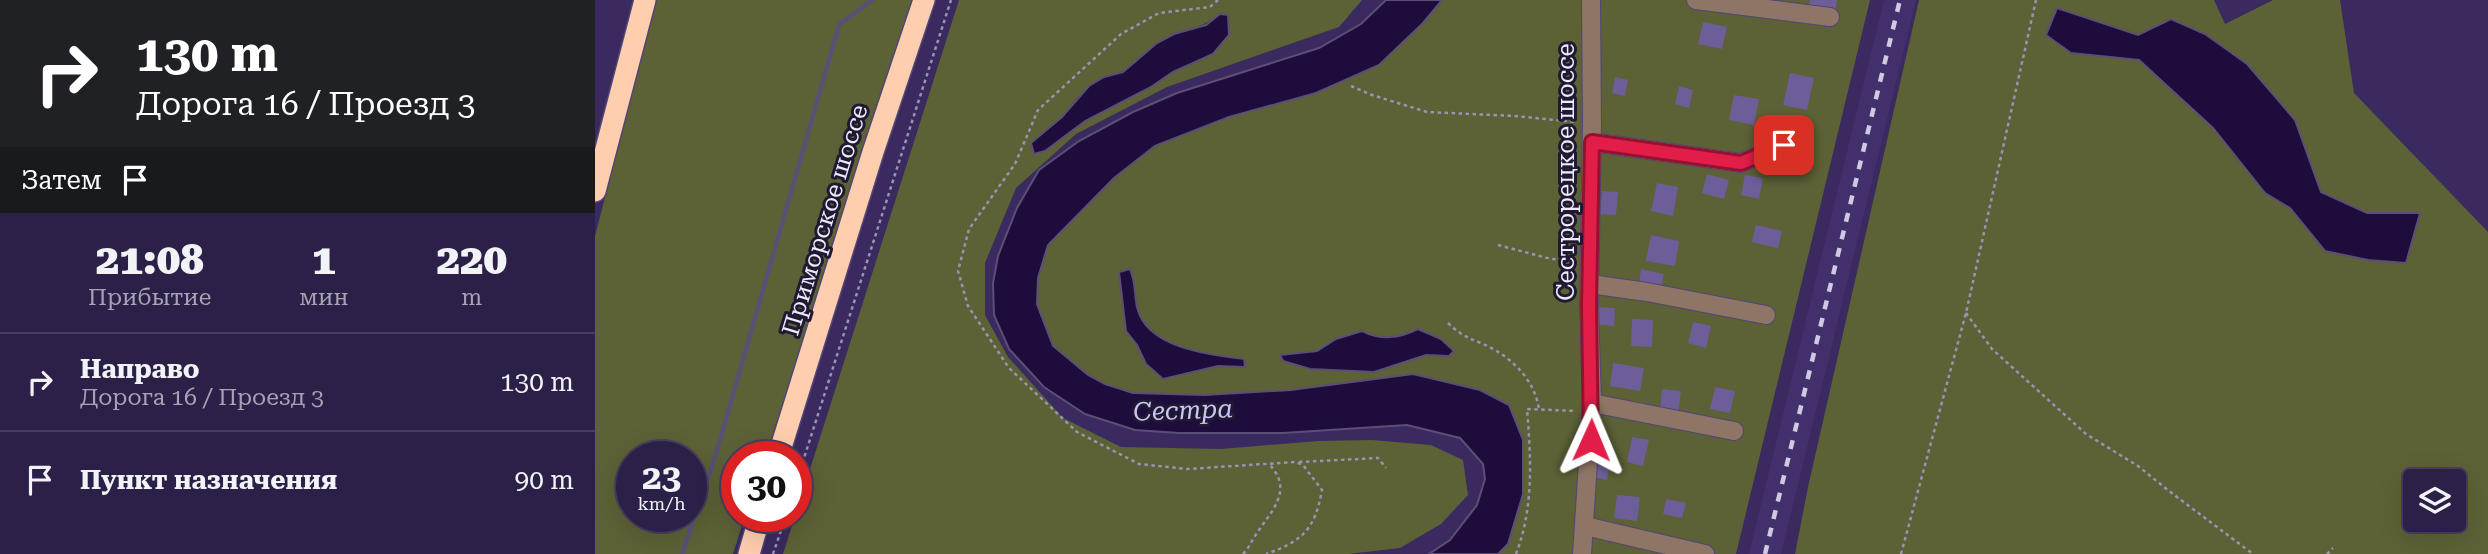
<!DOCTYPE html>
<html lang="ru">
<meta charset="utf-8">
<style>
body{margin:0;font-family:"Roboto Serif",serif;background:#34284f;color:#f1f3f6;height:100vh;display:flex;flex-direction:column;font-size:26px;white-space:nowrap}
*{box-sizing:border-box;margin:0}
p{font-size:23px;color:#a6a3b4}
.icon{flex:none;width:38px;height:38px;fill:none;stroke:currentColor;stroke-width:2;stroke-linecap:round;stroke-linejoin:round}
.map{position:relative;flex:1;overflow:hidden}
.drawer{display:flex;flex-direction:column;background:#2c2048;width:595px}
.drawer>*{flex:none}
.banner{background:#202124;color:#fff;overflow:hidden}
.fabs{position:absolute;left:1808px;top:469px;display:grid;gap:14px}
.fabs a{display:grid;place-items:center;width:63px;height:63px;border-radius:7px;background:#2c2048;box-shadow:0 7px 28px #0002,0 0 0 2px #483e60;font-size:35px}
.speed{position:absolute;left:21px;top:441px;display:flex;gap:14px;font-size:35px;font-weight:700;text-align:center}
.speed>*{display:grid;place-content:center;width:91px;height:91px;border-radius:50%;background:#2c2048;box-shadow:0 7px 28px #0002,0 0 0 2px #483e60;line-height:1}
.speed small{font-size:18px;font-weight:400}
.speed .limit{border:10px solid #d22;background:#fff;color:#111}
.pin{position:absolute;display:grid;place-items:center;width:60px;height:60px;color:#fff;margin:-30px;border-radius:14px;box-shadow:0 4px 10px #0006}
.me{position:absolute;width:77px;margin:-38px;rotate:1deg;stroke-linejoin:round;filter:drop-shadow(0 0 5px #0008)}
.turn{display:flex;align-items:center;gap:24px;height:147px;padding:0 21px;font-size:32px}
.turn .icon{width:91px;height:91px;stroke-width:2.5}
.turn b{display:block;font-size:49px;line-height:60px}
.then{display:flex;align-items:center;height:66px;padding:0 21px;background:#0003;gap:14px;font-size:26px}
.eta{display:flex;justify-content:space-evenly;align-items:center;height:119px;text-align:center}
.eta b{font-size:42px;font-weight:800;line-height:49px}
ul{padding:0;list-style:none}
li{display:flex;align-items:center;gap:21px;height:98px;padding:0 21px;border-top:2px solid #483e60}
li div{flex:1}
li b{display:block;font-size:26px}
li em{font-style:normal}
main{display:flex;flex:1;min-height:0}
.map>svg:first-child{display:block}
.built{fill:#42306d}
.green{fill:#5c6136;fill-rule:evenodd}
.water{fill:#1d0c3c;stroke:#5c4f76;stroke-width:2}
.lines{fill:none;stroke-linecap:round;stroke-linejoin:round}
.stream{stroke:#5c4f76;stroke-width:4.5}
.building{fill:#6d5e99}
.minor-casing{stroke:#534576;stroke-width:20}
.highway-casing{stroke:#534576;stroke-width:24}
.path{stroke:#9b92b5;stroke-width:2.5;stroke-dasharray:3.5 3.5;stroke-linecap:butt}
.minor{stroke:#8e7565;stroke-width:18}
.highway{stroke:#ffceaf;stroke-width:21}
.rail{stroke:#cfc9e2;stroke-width:4.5;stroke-dasharray:9 9;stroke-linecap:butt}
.route-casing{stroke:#92132f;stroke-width:18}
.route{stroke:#e11d48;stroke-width:12}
.labels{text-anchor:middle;stroke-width:6;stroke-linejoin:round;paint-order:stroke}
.street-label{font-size:24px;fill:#eeeafe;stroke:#1f1931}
.water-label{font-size:26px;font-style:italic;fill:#cec3f5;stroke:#1f1931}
</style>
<main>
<section class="drawer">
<div class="banner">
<div class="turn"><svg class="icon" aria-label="right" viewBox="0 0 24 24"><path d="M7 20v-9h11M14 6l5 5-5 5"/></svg><div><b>130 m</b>Дорога 16 / Проезд 3</div></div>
<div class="then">Затем<svg class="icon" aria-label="arrive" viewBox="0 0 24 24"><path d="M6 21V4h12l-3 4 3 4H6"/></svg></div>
</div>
<div class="eta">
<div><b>21:08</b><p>Прибытие</p></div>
<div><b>1</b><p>мин</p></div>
<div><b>220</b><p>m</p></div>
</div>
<ul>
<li><svg class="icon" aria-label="right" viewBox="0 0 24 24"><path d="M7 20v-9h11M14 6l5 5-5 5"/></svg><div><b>Направо</b><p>Дорога 16 / Проезд 3</p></div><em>130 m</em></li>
<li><svg class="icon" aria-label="arrive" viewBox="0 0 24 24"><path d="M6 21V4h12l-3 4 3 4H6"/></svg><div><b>Пункт назначения</b></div><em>90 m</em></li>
</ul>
</section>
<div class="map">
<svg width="1893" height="554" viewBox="0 0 1893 554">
<rect width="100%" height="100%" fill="#3a2a60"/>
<!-- built -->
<path class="built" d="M1289 0H1321L1186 554H1154Z"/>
<!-- green -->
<g class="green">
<path d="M61 0H320L170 457H142V516H150L138 554H0V236ZM37 457H96V516H37Z"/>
<path d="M364 0H767L744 27 572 87 481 134 421 188 390 263V315L413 357 468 418 526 447 626 449 723 441 777 440 836 445 868 460 873 495 846 524 805 548 753 554H188ZM625 14 618 54 578 72 556 87 490 121 450 151C462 128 474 100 497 85 507 77 521 76 531 69 546 58 559 44 575 36 595 27 606 29 625 14Z"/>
<path d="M847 0H1275L1141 554H903L913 544 928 440 914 405 885 390 773 379 696 390 610 395 538 393 510 384 493 375 458 345 442 305 443 278 453 245 519 178 560 146 634 117 721 93 784 65 828 23ZM535 270C541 285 539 294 542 308 553 347 617 357 650 366H623L583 376 551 364 542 345 531 331 524 271ZM823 329 854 356 831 355 779 372 686 355 722 351 767 331C786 341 804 338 823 329Z"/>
<path d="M1324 0H1619L1630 24 1678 0H1745L1759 93 1893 232V554H1200L1213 487ZM1462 8 1543 35 1700 120 1726 192 1772 213H1825L1730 251 1695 208 1670 193 1618 128 1544 60 1476 53ZM1820 481H1858V520H1820Z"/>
</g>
<!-- water -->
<g class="water">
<path d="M791 0H847L828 23 784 65 721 93 634 117 560 146 519 178 453 245 443 278 442 304 458 346 493 375 510 384 538 393 610 395 696 390 818 374 885 390 914 405 928 440V494L913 544 903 554H834L855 540 882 505 890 479 888 464 865 438 812 425 688 433H584L540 430 490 414 449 387 414 349 399 315 398 283 403 256 422 208 444 170 484 141 538 112 582 93 724 48 766 24Z"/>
<path d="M1462 8 1543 35 1576 19 1610 34 1652 64 1700 120 1726 192 1772 213H1825L1811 263 1773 260 1730 251 1695 208 1670 193 1618 128 1544 60 1476 53 1451 35Z"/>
<path d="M625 14 633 15 634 35 618 54 578 72 556 87 490 121 450 151 439 154 436 143 467 117 494 86 509 77 528 72 562 43 579 34 611 25Z"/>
<path d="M535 269C541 283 539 293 542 307 551 348 615 355 649 359L650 367 623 366 568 379 551 364 542 345 531 331 524 272Z"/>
<path d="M823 329 846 339 859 351 854 356 831 355 779 372 715 369 688 361 685 355 722 351 741 339 767 331C787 341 804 338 823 329Z"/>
</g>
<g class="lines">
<!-- stream -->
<path class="stream" d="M87 554 121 454 244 25 277 0"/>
</g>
<!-- building -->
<g class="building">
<path d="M1215 0H1242L1240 13 1213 9Z"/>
<path d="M1108 22 1132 27 1127 49 1103 44Z"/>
<path d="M1195 73 1219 78 1212 110 1188 105Z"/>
<path d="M1020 77 1033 80 1030 96 1017 93Z"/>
<path d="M1084 86 1098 90 1094 108 1080 104Z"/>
<path d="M1139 95 1164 99 1159 125 1134 120Z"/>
<path d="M1181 117 1195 120 1193 127 1179 124Z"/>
<path d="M1112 174 1134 180 1129 199 1107 193Z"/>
<path d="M1150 175 1168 178 1164 199 1146 195Z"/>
<path d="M1062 183 1083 187 1078 216 1056 211Z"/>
<path d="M1007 191 1023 192 1021 215 1005 214Z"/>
<path d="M1161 225 1187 231 1183 248 1157 242Z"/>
<path d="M1056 235 1084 241 1080 266 1051 261Z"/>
<path d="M1046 269 1069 274 1066 288 1044 284Z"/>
<path d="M999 307 1020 308 1019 326 998 324Z"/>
<path d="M1037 319 1058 320 1057 347 1036 346Z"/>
<path d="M1098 322 1116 326 1111 348 1093 343Z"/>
<path d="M1018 363 1049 368 1045 391 1015 386Z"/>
<path d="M1120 387 1140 391 1135 413 1115 409Z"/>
<path d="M1067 389 1086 391 1083 414 1065 412Z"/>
<path d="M1037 437 1054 440 1048 466 1032 462Z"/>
<path d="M1003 455 1016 458 1012 480 998 477Z"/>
<path d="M1022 495 1045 497 1042 521 1019 518Z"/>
<path d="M1071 499 1091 503 1087 518 1068 514Z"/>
</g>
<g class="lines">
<!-- minor casing -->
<g class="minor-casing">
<g id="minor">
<path d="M1101 0 1235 17"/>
<path d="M997 142 1146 163 1189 145"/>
<path d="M995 284 1052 292 1171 315"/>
<path d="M997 403 1139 431"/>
<path d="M990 526 1110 554"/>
<path d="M987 554 997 403 994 305 997 124 996 0"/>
</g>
</g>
<!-- highway casing -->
<g class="highway-casing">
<g id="highway">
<path d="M0 191 50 0"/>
<path d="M183 457 278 152 329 0"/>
<path d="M154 554 165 516"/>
</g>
</g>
<!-- path -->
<g class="path">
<path d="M623 0 615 7 564 13 526 34 443 110 420 164 374 229 363 271 373 306 414 368 482 432 544 464 592 469 701 462 708 465 727 490C720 529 708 541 671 554"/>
<path d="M756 86 777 95 832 112 920 116 980 122"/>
<path d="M903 245 956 259 978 260"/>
<path d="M1371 313 1397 349 1491 434 1543 466 1574 491 1658 554"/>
<path d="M853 323C870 340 881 339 900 350 922 363 940 383 944 409"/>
<path d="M704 462 783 458 791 468"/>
<path d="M201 483 356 0"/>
<path d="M178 554 191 516"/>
<path d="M648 554C654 548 656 542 660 536 675 512 700 491 674 464"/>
<path d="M921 554C939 507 936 458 932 409L981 411"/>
<path d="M1306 554 1371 313 1441 0"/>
<path d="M1732 554 1738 548"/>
</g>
<!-- minor -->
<use href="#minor" class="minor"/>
<!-- highway -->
<use href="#highway" class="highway"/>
<!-- rail -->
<path class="rail" d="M1170 554 1305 0"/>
</g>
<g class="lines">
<!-- route casing -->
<g class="route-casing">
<path id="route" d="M996 440 994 306 997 142 1146 163 1189 145"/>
</g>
<!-- route -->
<use href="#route" class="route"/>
</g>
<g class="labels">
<!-- street labels -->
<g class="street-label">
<text transform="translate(971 172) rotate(-90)" y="8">Сестрорецкое шоссе</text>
<text transform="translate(230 220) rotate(-73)" y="8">Приморское шоссе</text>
</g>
<!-- water labels -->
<g class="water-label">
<text transform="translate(588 410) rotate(-2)" y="9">Сестра</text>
</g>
</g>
</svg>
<div class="fabs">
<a><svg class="icon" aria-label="layers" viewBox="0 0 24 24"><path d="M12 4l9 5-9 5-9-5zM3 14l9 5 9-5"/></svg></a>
</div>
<div class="speed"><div>23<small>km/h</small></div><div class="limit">30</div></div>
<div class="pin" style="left:1189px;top:145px;background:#d93025"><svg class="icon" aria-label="arrive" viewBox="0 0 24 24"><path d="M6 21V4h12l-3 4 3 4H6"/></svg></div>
<svg class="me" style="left:996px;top:440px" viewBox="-20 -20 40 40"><path d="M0-17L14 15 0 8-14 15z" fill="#e11d48" stroke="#fff" stroke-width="4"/></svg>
</div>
</main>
